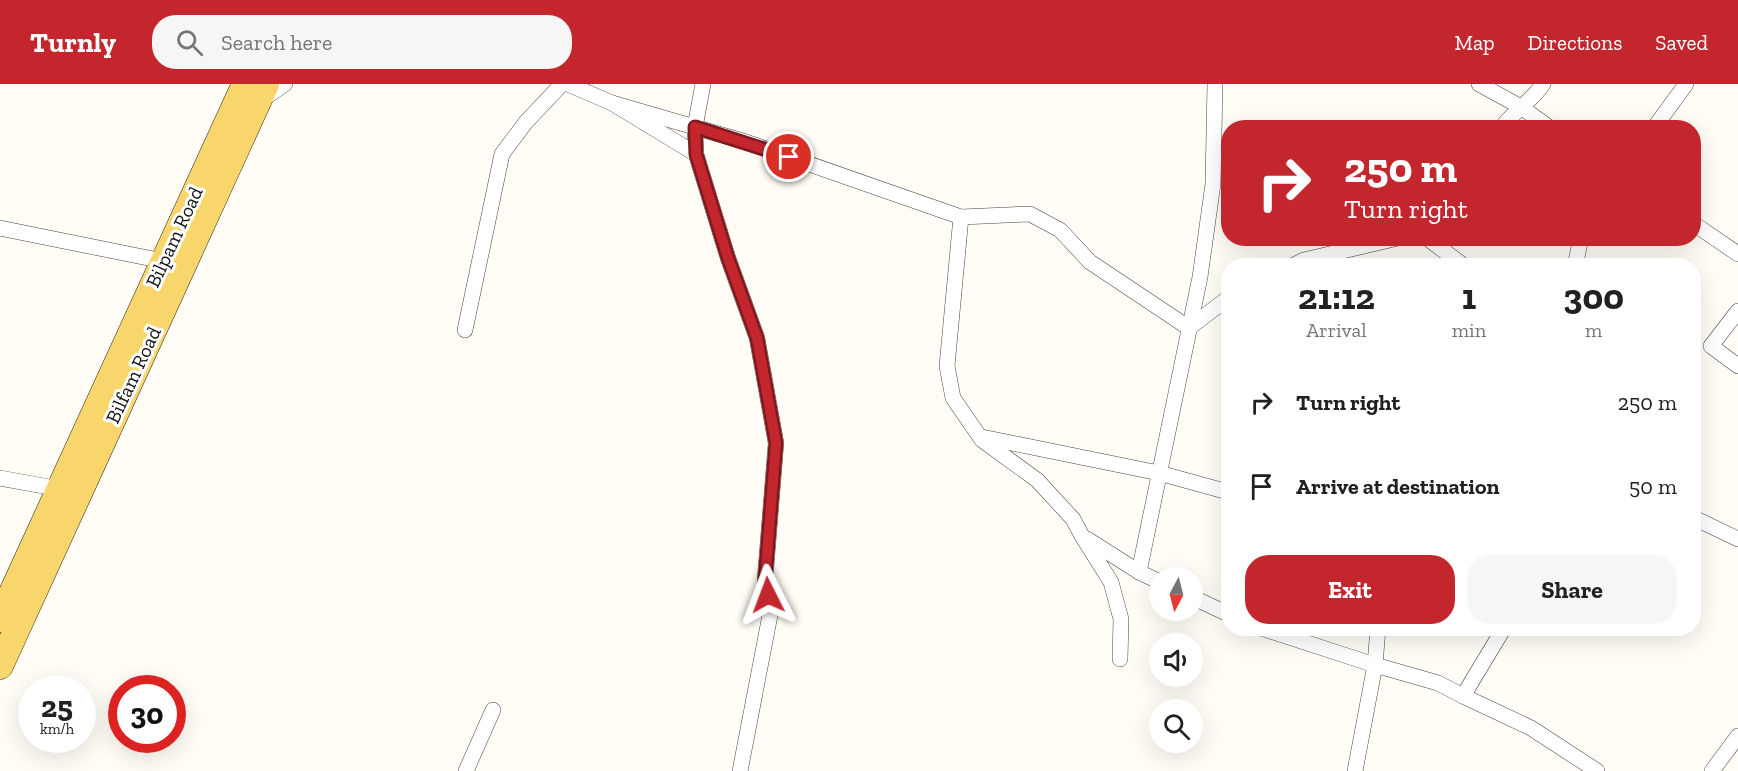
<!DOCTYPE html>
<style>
body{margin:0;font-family:"Zilla Slab",serif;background:#f6f6f6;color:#202124;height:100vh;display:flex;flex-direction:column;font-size:22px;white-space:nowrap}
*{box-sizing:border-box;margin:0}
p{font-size:20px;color:#757577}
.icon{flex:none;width:33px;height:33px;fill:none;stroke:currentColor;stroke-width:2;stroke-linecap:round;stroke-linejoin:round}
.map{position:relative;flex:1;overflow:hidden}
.panel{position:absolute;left:1221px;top:174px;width:480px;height:378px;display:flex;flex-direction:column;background:#fff;border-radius:24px;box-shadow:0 6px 24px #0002}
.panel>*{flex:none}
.hud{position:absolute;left:1221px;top:36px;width:480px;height:126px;border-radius:24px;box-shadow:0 6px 24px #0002;background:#c4262e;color:#fff;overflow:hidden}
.needle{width:39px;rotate:187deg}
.fabs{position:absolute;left:1149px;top:483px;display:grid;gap:12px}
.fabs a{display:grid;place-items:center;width:54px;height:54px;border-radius:50%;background:#fff;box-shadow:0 6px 24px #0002;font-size:30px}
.speed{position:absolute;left:18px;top:591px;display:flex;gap:12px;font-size:30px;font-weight:700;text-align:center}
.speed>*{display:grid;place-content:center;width:78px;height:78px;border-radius:50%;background:#fff;box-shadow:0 6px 24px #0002;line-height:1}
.speed small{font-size:15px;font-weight:400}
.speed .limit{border:9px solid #d22;background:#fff;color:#111}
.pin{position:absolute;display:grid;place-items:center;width:51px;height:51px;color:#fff;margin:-26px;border:3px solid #fff;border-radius:50%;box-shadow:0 2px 6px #0007}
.me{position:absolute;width:66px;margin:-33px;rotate:357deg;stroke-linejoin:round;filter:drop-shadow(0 0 4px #0008)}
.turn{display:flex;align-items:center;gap:21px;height:126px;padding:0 24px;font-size:27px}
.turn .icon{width:78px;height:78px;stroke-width:2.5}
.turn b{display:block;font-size:42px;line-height:51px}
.eta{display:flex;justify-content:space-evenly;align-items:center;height:102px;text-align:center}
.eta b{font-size:36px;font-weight:800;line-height:42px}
.cta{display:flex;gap:12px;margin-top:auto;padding:12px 24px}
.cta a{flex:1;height:69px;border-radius:24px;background:#c4262e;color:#fff;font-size:24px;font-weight:800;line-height:69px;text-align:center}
.cta a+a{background:#f6f6f6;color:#202124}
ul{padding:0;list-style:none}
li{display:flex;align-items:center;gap:18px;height:84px;padding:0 24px}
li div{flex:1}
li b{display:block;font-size:22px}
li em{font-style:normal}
header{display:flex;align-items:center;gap:36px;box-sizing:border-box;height:84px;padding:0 30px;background:#c4262e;color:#fff}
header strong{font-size:28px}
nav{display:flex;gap:33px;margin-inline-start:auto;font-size:21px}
.search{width:420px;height:54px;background:#f6f6f6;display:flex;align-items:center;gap:15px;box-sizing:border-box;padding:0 21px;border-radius:24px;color:#757577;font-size:22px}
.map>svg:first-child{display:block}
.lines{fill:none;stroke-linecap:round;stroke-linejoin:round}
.street-casing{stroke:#444;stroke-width:16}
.primary-casing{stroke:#222;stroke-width:27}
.street{stroke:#fff;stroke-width:15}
.primary{stroke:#f9d66b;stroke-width:26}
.route-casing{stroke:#7f191e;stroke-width:15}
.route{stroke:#c4262e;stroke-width:10}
.labels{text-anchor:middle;stroke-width:6;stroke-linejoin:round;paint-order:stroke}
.street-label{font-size:20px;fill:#111;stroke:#fff}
</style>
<header>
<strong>Turnly</strong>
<div class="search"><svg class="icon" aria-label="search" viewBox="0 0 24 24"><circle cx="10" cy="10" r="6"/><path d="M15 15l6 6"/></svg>Search here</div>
<nav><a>Map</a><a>Directions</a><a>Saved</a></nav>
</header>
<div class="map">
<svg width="1738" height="687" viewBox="0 0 1738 687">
<rect width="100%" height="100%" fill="#fffdf5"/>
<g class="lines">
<!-- street casing -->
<g class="street-casing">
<g id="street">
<path d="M568 0 612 19 696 70 728 174 757 254 776 359 765 496 771 526 740 687"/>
<path d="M1479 0 1521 23 1550 44"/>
<path d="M260 17 285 0"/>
<path d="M612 19 746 58 961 133 947 282 953 314 982 356 1037 396 1073 435 1082 452 1111 498 1121 535 1120 575"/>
<path d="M1501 44C1515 26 1531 18 1543 0"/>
<path d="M1654 44 1686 0"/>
<path d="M696 70 695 43 703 0"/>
<path d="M961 133 1030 130 1060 146 1090 178 1189 244 1228 214"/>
<path d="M1694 140 1738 170"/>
<path d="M0 144 163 177"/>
<path d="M1427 154 1464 182"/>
<path d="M1292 182 1304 176 1398 154"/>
<path d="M1575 182 1581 154"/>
<path d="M1738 227 1711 262 1738 282"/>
<path d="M465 246 502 70 526 38 562 0"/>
<path d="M982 353 1159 389 1228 408"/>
<path d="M0 394 60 405"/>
<path d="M1694 434 1738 455"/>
<path d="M1087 455 1139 488 1160 498"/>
<path d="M1139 488 1200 193 1213 100 1215 0"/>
<path d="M1192 513 1228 530"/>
<path d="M1261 544 1375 581 1378 544"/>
<path d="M1504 544 1463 612 1531 644 1597 687"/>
<path d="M466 687 493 626"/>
<path d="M1355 687 1375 581 1438 599 1463 612"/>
<path d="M1712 687 1738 652"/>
</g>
</g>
<!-- primary casing -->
<g class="primary-casing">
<g id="primary">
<path d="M0 535 245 0"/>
<path d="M0 582 266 0"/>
</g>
</g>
<!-- street -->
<use href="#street" class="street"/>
<!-- primary -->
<use href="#primary" class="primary"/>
</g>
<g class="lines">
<!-- route casing -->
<g class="route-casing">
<path id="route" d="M768 511 765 496 776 359 757 254 728 174 696 70 695 43 789 73"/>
</g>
<!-- route -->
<use href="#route" class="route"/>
</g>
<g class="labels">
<!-- street labels -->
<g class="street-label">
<text transform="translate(174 153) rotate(-65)" y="7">Bilpam Road</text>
<text transform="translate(133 291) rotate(-65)" y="7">Bilfam Road</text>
</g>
</g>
</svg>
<div class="fabs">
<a><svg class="needle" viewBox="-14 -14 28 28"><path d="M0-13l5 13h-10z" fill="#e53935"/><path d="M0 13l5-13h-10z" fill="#757577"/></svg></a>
<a><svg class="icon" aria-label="sound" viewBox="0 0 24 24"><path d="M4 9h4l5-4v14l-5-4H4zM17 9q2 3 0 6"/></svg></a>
<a><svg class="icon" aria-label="search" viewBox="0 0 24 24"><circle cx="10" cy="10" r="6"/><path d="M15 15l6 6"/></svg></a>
</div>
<div class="speed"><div>25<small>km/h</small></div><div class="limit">30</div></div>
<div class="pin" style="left:789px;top:73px;background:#d93025"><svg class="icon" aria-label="arrive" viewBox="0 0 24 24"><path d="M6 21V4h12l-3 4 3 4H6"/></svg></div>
<svg class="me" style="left:768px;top:511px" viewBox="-20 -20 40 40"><path d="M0-17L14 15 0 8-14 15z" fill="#c4262e" stroke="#fff" stroke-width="4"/></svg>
<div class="hud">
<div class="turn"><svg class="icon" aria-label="right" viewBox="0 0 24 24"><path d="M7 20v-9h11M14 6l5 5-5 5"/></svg><div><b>250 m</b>Turn right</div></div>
</div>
<section class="panel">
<div class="eta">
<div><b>21:12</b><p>Arrival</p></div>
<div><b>1</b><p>min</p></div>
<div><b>300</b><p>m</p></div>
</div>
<ul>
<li><svg class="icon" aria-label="right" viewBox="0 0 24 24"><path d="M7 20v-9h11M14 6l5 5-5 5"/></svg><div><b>Turn right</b></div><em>250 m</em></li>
<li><svg class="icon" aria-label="arrive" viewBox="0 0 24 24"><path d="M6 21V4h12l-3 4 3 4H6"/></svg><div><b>Arrive at destination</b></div><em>50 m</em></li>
</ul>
<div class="cta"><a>Exit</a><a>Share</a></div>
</section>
</div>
